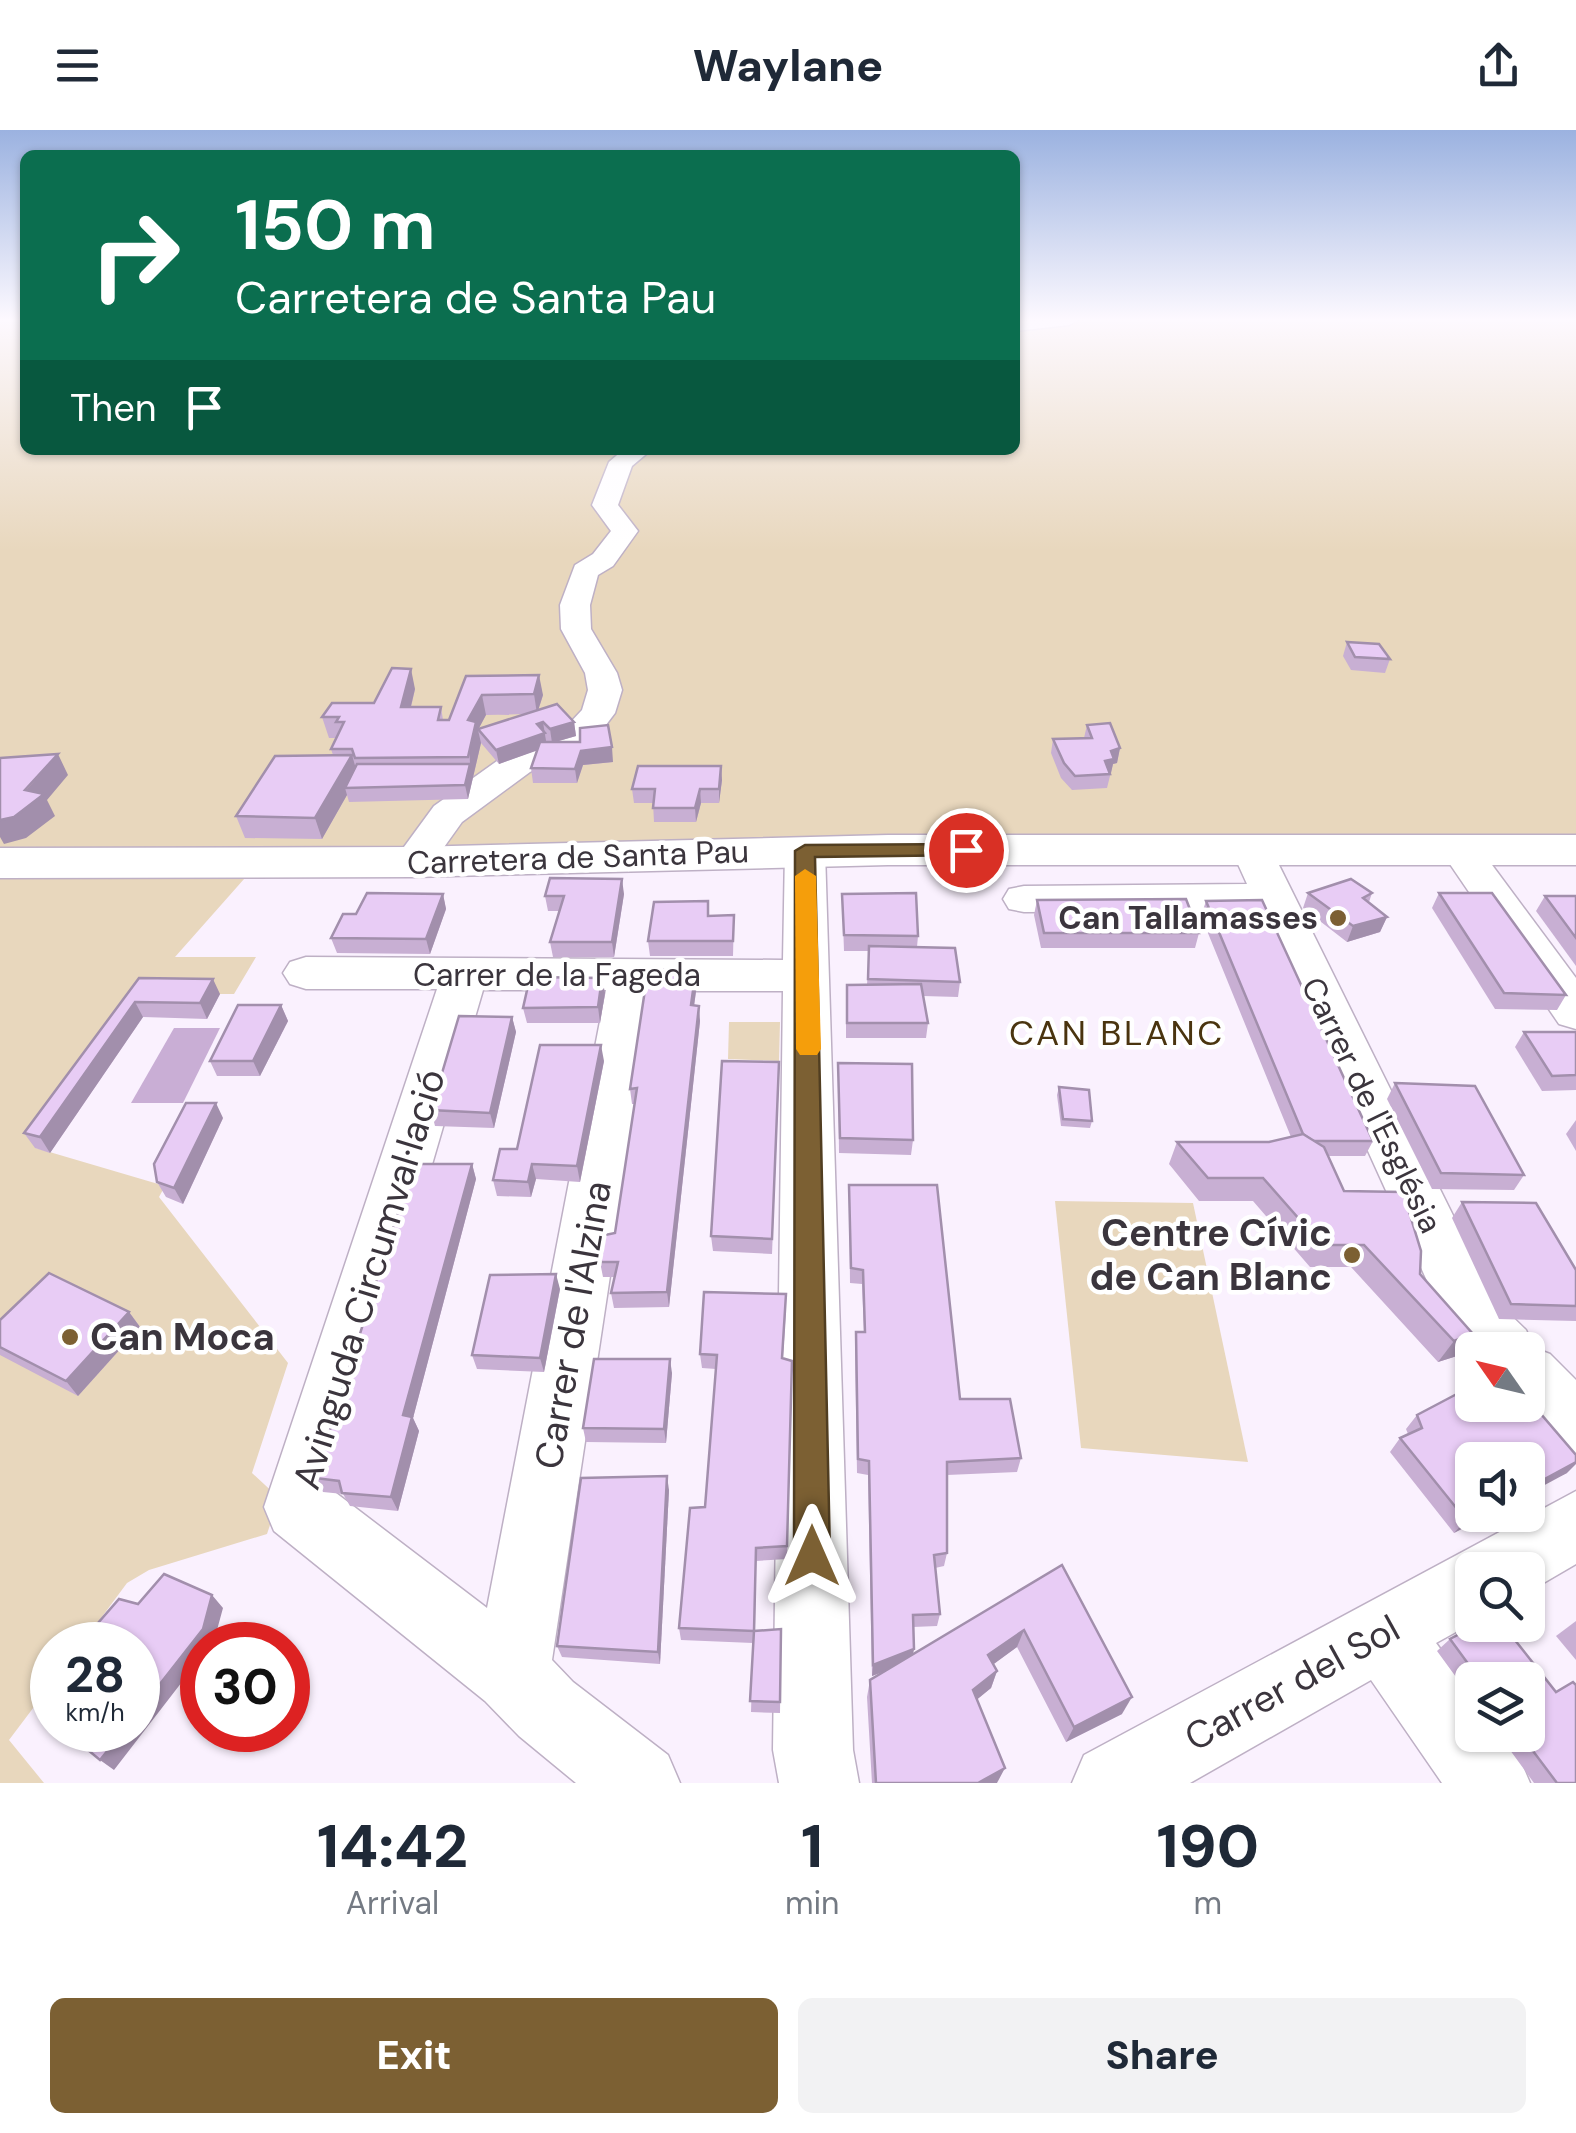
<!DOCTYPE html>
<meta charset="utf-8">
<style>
body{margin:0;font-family:"DM Sans",sans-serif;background:#f2f2f3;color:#1f2937;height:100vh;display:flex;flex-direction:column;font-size:38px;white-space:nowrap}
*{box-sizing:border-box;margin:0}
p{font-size:32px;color:#747a83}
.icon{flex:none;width:55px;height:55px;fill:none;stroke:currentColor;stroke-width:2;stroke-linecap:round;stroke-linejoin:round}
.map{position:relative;height:1653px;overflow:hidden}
.side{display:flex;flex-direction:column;background:#fff;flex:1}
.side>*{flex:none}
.banner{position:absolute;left:20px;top:20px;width:1000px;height:305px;border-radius:15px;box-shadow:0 2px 8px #0004;background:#0b6e4f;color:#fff;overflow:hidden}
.needle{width:65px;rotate:304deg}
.fabs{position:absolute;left:1455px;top:1202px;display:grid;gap:20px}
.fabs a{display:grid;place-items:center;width:90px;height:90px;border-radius:15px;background:#fff;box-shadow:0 2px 8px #0004;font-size:50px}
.speed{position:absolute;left:30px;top:1492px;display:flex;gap:20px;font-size:50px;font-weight:700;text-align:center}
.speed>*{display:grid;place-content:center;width:130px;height:130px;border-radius:50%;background:#fff;box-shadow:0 2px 8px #0004;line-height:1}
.speed small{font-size:25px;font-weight:400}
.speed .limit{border:15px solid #d22;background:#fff;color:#111}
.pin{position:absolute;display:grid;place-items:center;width:85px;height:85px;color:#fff;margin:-42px;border:5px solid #fff;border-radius:50%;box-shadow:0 2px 10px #0007}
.me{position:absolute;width:110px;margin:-55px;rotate:0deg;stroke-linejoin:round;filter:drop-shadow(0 0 8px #0008)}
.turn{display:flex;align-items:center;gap:35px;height:210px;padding:0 50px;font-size:45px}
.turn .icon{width:130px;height:130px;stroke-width:2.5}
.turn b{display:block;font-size:70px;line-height:85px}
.then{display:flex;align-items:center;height:95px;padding:0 50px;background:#0003;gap:20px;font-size:38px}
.eta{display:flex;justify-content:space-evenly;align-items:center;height:170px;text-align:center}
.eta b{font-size:60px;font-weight:800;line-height:70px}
.action{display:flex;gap:20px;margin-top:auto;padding:20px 50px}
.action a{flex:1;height:115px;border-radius:15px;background:#7c6033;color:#fff;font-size:40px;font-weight:800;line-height:115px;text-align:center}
.action a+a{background:#f2f2f3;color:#1f2937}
header{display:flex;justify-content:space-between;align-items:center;height:130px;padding:0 50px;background:#fff;font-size:45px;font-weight:800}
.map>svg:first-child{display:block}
.green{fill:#e8d7bd}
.water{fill:#c9aed5}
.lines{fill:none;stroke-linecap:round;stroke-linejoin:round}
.minor-casing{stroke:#beb0c5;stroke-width:3}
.major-casing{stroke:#beb0c5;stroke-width:3}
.minor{fill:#fff;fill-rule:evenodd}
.major{fill:#fff;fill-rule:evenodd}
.wall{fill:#c8afd3;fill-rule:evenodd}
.shaded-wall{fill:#a28fac}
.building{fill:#e8ccf5;stroke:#a28fac;stroke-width:2.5}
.route{fill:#7c6033;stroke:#513e21;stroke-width:2.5}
.slow{fill:#f59e0b}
.poi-dot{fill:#7c6033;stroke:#fff;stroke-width:4}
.labels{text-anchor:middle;stroke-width:9;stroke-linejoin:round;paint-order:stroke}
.street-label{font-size:32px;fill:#3b353d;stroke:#fff}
.poi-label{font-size:32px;font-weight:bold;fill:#3b353d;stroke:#fff;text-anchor:end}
.neighbourhood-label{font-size:35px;letter-spacing:2.5px;fill:#4a340f;stroke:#fff}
.near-poi-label{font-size:38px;font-weight:bold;fill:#3b353d;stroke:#fff;text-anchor:end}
.near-street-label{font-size:38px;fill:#3b353d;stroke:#fff}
</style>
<header><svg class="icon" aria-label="menu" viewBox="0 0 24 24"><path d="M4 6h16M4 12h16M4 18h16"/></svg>Waylane<svg class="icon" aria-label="share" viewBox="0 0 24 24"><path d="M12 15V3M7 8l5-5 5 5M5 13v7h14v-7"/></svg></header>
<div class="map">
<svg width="1576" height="1653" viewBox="0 0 1576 1653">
<rect width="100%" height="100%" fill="#faf1fe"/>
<!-- green -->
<g class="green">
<path d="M0 190H25V320H1015V190H1576V721L267 723 175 827H256L234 864H146L36 1018 165 1056 159 1067 288 1233 252 1343 279 1368 267 1404 149 1440 127 1453 81 1515H52V1553L9 1610 44 1653H0Z"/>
<path d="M729 892H780L779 931 728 929Z"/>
<path d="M1055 1071 1193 1073 1248 1332 1081 1318Z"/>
</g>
<!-- water -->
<path class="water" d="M174 898H220L183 973H131Z"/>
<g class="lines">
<!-- minor casing -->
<g class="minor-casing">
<g id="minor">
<path d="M1078 190 1069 195 1015 201V191Z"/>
<path d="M623 320H651L632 336 618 375 638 401 613 436 598 445 590 475 591 499 617 543 622 560 615 583 593 612 530 642 462 692 427 741 413 744 399 741 393 732 434 676 504 626 567 596 582 580 588 560 585 543 561 499 560 475 575 435 593 424 611 401 592 375 609 332Z"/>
<path d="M805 709 819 712 825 721 853 1620 859 1653H779L773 1620 783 861H653L552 1530 573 1552 668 1625 680 1653H576L519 1606 485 1571 274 1401 264 1377 437 859H306L290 854 283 843 290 832 306 827 783 830 785 721 791 712ZM483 860H606L487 1478 336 1363Z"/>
<path d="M1252 709 1266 712 1272 721 1495 1170 1526 1200 1534 1218 1550 1224 1576 1250V1328L1553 1318 1514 1275H1528V1220H1472V1230L1453 1208 1259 781 1024 782 1009 779 1003 769 1009 759 1024 756 1247 754 1232 721 1238 712Z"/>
<path d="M1461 709 1475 712 1576 848V899L1559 894 1441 721 1447 712Z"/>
<path d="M1576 1361V1434L1528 1462V1440H1472V1493L1436 1513 1472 1562V1605H1504L1518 1625 1530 1653H1442L1371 1550 1190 1653H1072L1084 1625Z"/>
</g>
</g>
<!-- major casing -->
<g class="major-casing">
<path id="major" d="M888 705H1576V735H888L413 747 0 748V718L413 717Z"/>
</g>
<!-- minor -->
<use href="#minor" class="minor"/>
<!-- major -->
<use href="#major" class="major"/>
</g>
<!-- wall -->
<g class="wall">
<path d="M1347 512 1390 529 1385 543 1351 540 1343 526Z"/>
<path d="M466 546 543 565 538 580 574 592 576 606 555 612 613 632 583 635 577 653H533L531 638 537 620 499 634 481 613 468 669 349 672 347 665 322 709 245 708 236 686 333 625 331 619 336 608H329L322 587 374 573 415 559 411 577H441L443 590H449ZM526 584 478 599 486 585Z"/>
<path d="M1087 595 1120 618 1117 633 1113 634 1107 658 1072 660 1061 648 1051 623 1053 609 1084 608Z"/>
<path d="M722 650 719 673H701L696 692H654L653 673H634L632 659Z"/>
<path d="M1308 763H1372L1369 772 1387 787 1380 802 1347 812 1303 778Z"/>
<path d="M1439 763 1566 865 1557 880 1495 879 1432 778Z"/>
<path d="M443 764 446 779 430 824 337 823 331 808Z"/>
<path d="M624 764 614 827H553L550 812 560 781H548L545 766Z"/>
<path d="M842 764 918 806 917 817 960 852 958 867 923 866 928 893 926 908H846V870L867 855 869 821H844Z"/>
<path d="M1545 766H1576V836L1536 781Z"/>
<path d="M1037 770 1199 803 1195 818H1041L1034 785Z"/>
<path d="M708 771 709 786 734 785 733 826H650L648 811Z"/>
<path d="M1206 771 1373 1011 1365 1026H1328L1344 1061 1420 1144 1473 1204 1457 1226 1438 1232 1351 1137H1310L1253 1071H1199L1169 1034 1177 1012H1269L1291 1007 1201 786Z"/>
<path d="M139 848 220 864 207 889 143 887 50 1023 35 1018 24 1003Z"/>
<path d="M697 854 694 875 700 891 669 1177 614 1178 611 1163 614 1147H603L600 1132 615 1103 635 974H632L630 959Z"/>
<path d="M605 863 600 893H527L523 878Z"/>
<path d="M281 875 288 891 260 946H217L210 931Z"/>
<path d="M512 887 516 902 494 998 435 996 431 980Z"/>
<path d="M1524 902H1576V960L1542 961 1515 917Z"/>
<path d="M604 931 580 1052 536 1049 531 1067 497 1066 493 1050 517 1019Z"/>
<path d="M838 933 913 1010 911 1025 839 1023Z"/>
<path d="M779 948 772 1124 713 1121 711 1106Z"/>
<path d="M1395 953 1524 1045 1514 1060 1432 1059 1387 969Z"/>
<path d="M1059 957 1092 991 1090 998 1061 996 1057 965Z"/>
<path d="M223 988 183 1074 166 1067 157 1052Z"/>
<path d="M1576 990V1021L1566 1004Z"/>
<path d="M472 1034 476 1049 413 1288 419 1301 398 1381 350 1376 343 1364 323 1362 315 1348Z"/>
<path d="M849 1055 960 1269 1021 1328 1017 1342 947 1345V1423L944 1436 935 1438 940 1484 937 1496 913 1497V1524L1062 1435 1122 1584 1066 1612 1017 1517 993 1534 997 1541 991 1558 977 1569 997 1653H872L867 1567 870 1550 885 1541 872 1546 868 1345 857 1343 855 1217 856 1202H864L862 1154 850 1153Z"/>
<path d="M1462 1072 1576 1140V1191L1499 1189 1452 1088Z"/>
<path d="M560 1159 544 1242 477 1239 472 1225Z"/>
<path d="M786 1179 783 1228 792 1231 787 1429 756 1431 755 1501 781 1499 780 1583 751 1582 753 1513 681 1510 679 1498 705 1377 716 1239 702 1238 700 1224Z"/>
<path d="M129 1182 140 1197 78 1266 0 1225V1190Z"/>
<path d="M672 1243 666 1313 586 1312 583 1298Z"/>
<path d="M1417 1285 1567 1343 1472 1385H1488L1454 1403 1390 1322 1400 1308 1408 1304 1406 1299Z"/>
<path d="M669 1360 660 1534 562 1527 557 1516Z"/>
<path d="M1576 1491V1530L1556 1506Z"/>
<path d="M1450 1509 1556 1562 1576 1653H1534L1499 1605H1528V1550H1472V1569L1437 1521Z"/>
</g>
<!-- shaded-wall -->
<g class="shaded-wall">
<path d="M411 539 415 559 406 597 401 577Z"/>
<path d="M539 545 543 565 537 584 534 564Z"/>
<path d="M482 565 486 585 478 600 481 613 468 669 465 655 470 634 468 590Z"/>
<path d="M543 592 547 617 499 634 496 620 537 594Z"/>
<path d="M574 592 576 606 552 613 550 599Z"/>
<path d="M612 617 613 632 583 635 577 653 575 639 581 621Z"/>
<path d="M1120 618 1117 633 1113 634 1111 643 1107 644 1105 631 1111 621Z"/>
<path d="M58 624 68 645 47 670 55 686 26 708 4 714 0 707V690Z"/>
<path d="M352 625 358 646 345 658 347 665 322 709 315 688Z"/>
<path d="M721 636 722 650 719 673V659Z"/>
<path d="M700 659 701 673 696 692 695 678Z"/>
<path d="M622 749 624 764 614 827 612 812Z"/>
<path d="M443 764 446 779 430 824 426 809Z"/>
<path d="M1387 787 1380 802 1347 812 1353 796Z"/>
<path d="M696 839 697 854 692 891 691 875Z"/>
<path d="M602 848 605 863 600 893 598 877Z"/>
<path d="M213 849 220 864 207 889 200 873Z"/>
<path d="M135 872 143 887 50 1023 40 1007Z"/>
<path d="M281 875 288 891 260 946 253 931Z"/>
<path d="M699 876 700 891 669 1177 667 1162Z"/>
<path d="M512 887 516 902 494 998 490 983Z"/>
<path d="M601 915 604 931 580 1052 577 1036Z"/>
<path d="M216 973 223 988 183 1074 174 1058Z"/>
<path d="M472 1034 476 1049 413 1288 419 1301 398 1381 391 1367 403 1285Z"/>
<path d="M532 1034 536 1049 531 1067 528 1052Z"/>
<path d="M556 1144 560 1159 544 1242 540 1228Z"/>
<path d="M129 1182 140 1197 78 1266 66 1251Z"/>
<path d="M1473 1204 1457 1226 1438 1232 1454 1211Z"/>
<path d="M670 1229 672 1243 666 1313 664 1299Z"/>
<path d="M1576 1332V1334L1567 1343 1528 1364V1358Z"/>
<path d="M667 1346 669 1360 660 1534 658 1522Z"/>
<path d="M1476 1385H1488L1454 1403 1466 1390Z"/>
<path d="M212 1465 223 1478 214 1511 211 1515H202V1526L114 1640 100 1630 124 1600H138V1582Z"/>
<path d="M1024 1500 1017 1517 983 1542 988 1525Z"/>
<path d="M914 1519 912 1531 872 1546 873 1535Z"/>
<path d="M997 1541 991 1558 968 1577 973 1560Z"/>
<path d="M1132 1567 1122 1584 1066 1612 1074 1597Z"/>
<path d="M1005 1638 997 1653H978Z"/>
</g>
<!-- building -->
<g class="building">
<path d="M1347 512 1379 514 1390 529 1355 527Z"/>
<path d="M392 538 411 539 401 577H441L438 590H449L466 546 539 545 534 564 482 565 468 590 476 592 468 627 355 628 352 619H331L344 592H336L339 587H322L332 573H374Z"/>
<path d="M557 574 574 592 550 599 543 592 537 594 545 603 496 620 478 599Z"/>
<path d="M1110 593 1120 618 1111 621 1114 629 1105 631 1110 644 1075 646 1064 633 1053 609 1092 608 1087 595Z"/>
<path d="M608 595 612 617 581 621 575 639 531 638 540 612H580V598Z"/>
<path d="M58 624 25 660 44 664 14 687 0 690V628Z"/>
<path d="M352 625 315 688 236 686 275 626Z"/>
<path d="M357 634H470L465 655 345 658Z"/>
<path d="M638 636H721L719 659H700L695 678H653L655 659H632Z"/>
<path d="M550 748 622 749 612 812H550L564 766H545Z"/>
<path d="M1351 749 1372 763 1363 768 1387 787 1353 796 1308 763Z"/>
<path d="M367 763 443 764 426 809 331 808 343 784H356Z"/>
<path d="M916 763 918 806 844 805 842 764Z"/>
<path d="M1439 763H1492L1566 865 1504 863Z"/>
<path d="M1545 766H1576V808Z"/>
<path d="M1186 769 1199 803H1044L1037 770Z"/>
<path d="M1262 770 1373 1011H1313L1303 1004 1206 771Z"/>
<path d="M708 771V786L734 785 733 811H648L654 772Z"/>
<path d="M869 816 955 818 960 852 868 849Z"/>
<path d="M696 839 691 875 699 876 667 1162 611 1163 618 1132H600L605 1105 615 1103 637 958 630 959 648 840Z"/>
<path d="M530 847 602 848 598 877 523 878Z"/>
<path d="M139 848 213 849 200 873 135 872 40 1007 24 1003Z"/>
<path d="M921 854 928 893H847V855Z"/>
<path d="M238 875H281L253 931H210Z"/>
<path d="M459 886 512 887 490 983 431 980Z"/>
<path d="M1524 902H1576V945L1552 946Z"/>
<path d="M540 915H601L577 1036 532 1034 528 1052 493 1050 500 1019H517Z"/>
<path d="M722 931 779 932 772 1109 711 1106Z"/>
<path d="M838 933 912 934 913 1010 840 1008Z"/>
<path d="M1395 953 1475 956 1524 1045 1441 1043Z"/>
<path d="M1059 957 1089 960 1092 991 1063 989Z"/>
<path d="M186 973H216L174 1058 157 1052 154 1034Z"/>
<path d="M1303 1004 1324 1017 1344 1061 1403 1062 1421 1121 1420 1144 1473 1204 1454 1211 1364 1115H1322L1263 1048H1208L1177 1012H1269Z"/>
<path d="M413 1034H472L403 1285 412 1287 391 1367 342 1363 339 1351 315 1348Z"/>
<path d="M849 1055H937L960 1269H1010L1021 1328 947 1332V1423L934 1425 940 1484 913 1485 914 1519 873 1535 869 1331 858 1329 856 1202H865L863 1140 851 1138Z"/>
<path d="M1462 1072 1536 1073 1576 1140V1176L1511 1174Z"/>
<path d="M49 1143 129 1182 66 1251 0 1217V1190Z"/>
<path d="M556 1144 540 1228 472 1225 490 1145Z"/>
<path d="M704 1162 786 1164 782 1228 792 1231 787 1416 756 1418 754 1501 679 1498 690 1378 705 1377 717 1225 700 1224Z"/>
<path d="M594 1229H670L664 1299 583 1298Z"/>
<path d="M1472 1256V1275H1528V1269L1576 1325V1332L1528 1358V1330H1472V1385H1476L1466 1390 1400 1308 1422 1298 1417 1285Z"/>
<path d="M667 1346 658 1522 557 1516 581 1348Z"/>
<path d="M1062 1435 1132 1567 1074 1597 1024 1500 988 1525 997 1541 973 1560 1005 1638 978 1653H876L870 1550Z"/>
<path d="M164 1444 212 1465 203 1499 138 1582V1515H88L84 1509 119 1469 138 1474Z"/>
<path d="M1477 1495H1503L1556 1562 1573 1552 1576 1555V1653H1557L1521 1605H1528V1550H1480L1450 1509Z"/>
<path d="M781 1499 780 1572 750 1571 754 1501Z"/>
<path d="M52 1566V1591L41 1581Z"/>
<path d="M64 1600H124L100 1630Z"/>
</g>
<!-- sky -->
<linearGradient id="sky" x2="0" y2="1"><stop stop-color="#9bb2e0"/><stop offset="0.45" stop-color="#fdf9ff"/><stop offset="1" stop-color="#fdf9ff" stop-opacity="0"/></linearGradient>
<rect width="1576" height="422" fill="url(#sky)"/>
<!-- route -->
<path class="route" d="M966 714 973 716V725L815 727 830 1426 825 1439 812 1444 799 1439 794 1426 795 721 805 715Z"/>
<!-- slow -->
<path class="slow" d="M805 739 816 746 821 919 817 925H800L796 919 795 746Z"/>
<!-- markers -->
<g class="poi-dot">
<circle cx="1338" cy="788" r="10"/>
<circle cx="1352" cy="1125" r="10"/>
<circle cx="70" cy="1207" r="10"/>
</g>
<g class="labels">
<!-- street labels -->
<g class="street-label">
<text transform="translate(578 727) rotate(-2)" y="11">Carretera de Santa Pau</text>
<text x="557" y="856">Carrer de la Fageda</text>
<text transform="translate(1372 975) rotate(64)" y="11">Carrer de l'Església</text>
</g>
<!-- poi labels -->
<g class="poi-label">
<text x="1318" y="799">Can Tallamasses</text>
</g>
<!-- neighbourhood labels -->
<g class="neighbourhood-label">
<text x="1117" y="915">CAN BLANC</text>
</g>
<!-- near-poi labels -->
<g class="near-poi-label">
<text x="1332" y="1116">Centre Cívic<tspan x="1332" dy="44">de Can Blanc</tspan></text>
<text x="90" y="1220" text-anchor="start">Can Moca</text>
</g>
<!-- near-street labels -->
<g class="near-street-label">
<text transform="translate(369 1149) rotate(-73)" y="13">Avinguda Circumval·lació</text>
<text transform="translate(573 1195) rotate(-80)" y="13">Carrer de l'Alzina</text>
<text transform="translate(1292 1553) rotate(-29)" y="13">Carrer del Sol</text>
</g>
</g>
</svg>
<div class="fabs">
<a><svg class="needle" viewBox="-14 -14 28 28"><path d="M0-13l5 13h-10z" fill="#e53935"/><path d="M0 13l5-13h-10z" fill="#747a83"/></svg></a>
<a><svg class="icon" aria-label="sound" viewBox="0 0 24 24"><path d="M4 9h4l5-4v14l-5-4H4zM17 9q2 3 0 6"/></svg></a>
<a><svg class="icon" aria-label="search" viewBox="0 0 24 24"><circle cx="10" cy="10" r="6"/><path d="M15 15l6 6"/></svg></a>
<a><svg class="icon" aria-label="layers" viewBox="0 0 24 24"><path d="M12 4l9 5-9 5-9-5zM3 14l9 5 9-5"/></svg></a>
</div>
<div class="speed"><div>28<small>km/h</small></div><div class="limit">30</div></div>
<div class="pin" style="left:966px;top:720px;background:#d93025"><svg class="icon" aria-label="arrive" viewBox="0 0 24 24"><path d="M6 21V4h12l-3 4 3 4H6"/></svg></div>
<svg class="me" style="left:812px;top:1426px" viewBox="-20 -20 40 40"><path d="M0-17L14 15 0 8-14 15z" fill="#7c6033" stroke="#fff" stroke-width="4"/></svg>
<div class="banner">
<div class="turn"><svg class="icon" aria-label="right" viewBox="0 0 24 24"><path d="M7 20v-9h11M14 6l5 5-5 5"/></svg><div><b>150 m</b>Carretera de Santa Pau</div></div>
<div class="then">Then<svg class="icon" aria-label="arrive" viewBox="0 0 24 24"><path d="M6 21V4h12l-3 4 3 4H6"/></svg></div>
</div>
</div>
<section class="side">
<div class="eta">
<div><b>14:42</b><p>Arrival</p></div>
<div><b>1</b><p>min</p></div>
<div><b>190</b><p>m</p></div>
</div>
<div class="action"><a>Exit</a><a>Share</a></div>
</section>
